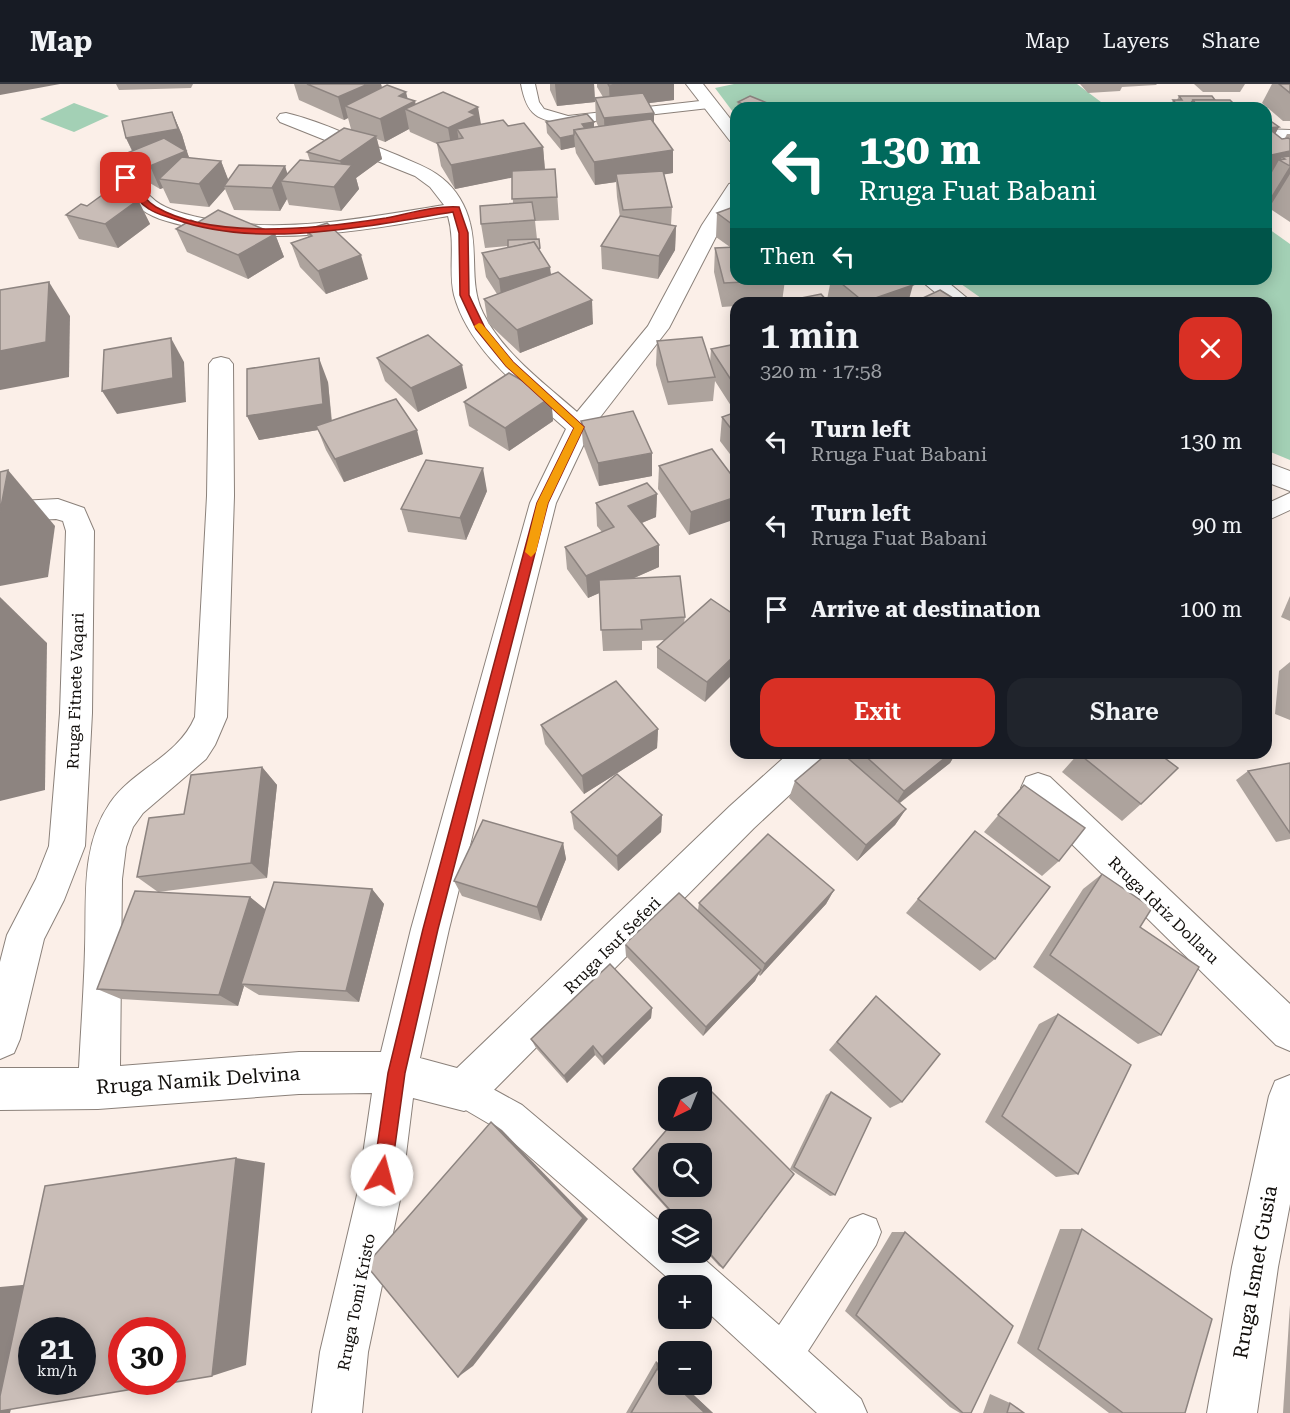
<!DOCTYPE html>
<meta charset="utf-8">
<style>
body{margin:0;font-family:"Roboto Serif",serif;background:#20242c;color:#f1f3f6;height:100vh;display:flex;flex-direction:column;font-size:22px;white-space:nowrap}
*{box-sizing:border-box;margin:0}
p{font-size:20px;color:#9ea1a6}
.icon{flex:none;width:33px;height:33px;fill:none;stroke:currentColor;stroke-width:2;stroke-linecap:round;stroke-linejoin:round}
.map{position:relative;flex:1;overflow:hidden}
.details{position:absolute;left:730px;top:213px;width:542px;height:462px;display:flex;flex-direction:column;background:#171b24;border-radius:18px;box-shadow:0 3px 15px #0003}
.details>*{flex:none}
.top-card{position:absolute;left:730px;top:18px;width:542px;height:183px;border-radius:18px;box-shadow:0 3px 15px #0003;background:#00695c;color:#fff;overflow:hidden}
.needle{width:39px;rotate:223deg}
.fabs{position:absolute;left:658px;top:993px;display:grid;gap:12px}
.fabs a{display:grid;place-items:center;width:54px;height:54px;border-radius:12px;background:#171b24;box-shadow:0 3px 15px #0003;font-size:30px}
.speed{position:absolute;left:18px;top:1233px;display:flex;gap:12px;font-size:30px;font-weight:700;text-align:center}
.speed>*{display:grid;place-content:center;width:78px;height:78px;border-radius:50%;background:#171b24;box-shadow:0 3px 15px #0003;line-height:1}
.speed small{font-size:15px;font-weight:400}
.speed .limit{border:9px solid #d22;background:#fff;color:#111}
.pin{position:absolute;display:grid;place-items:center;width:51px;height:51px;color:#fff;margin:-26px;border-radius:12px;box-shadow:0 3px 9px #0006}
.me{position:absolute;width:66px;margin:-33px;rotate:8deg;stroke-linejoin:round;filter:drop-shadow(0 0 4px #0008)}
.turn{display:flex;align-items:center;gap:21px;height:126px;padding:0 30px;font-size:27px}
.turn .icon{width:78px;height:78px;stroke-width:2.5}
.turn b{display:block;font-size:42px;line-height:51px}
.then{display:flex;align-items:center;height:57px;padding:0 30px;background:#0003;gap:12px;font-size:22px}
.round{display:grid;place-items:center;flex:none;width:63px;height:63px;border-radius:18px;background:#20242c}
.overview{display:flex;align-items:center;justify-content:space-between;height:102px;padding:0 30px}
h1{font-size:36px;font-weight:600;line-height:45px}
.cta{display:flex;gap:12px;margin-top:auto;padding:12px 30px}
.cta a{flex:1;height:69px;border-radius:18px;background:#d93025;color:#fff;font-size:24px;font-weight:600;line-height:69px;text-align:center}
.cta a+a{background:#20242c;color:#f1f3f6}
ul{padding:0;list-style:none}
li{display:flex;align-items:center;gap:18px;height:84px;padding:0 30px}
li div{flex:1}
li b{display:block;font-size:22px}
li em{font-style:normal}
header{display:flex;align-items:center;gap:36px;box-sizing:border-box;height:84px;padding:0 30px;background:#171b24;border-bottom:2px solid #363941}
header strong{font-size:28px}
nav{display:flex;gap:33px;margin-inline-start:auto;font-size:21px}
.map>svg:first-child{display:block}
.green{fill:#a3d0b5}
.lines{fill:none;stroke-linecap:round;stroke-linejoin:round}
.service-casing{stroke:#8b817a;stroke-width:2}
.minor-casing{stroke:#8b817a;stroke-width:2}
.tertiary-casing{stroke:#8b817a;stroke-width:2}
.service{fill:#fff;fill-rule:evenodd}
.minor{fill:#fff;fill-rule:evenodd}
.tertiary{fill:#fff;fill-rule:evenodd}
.wall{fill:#ada39d;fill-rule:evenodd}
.shaded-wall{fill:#8d8480}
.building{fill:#c9bdb7;stroke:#8d8480;stroke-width:1.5;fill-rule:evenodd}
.route{fill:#d93025;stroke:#8d1f18;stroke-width:1.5}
.slow{fill:#f59e0b}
.labels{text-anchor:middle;stroke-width:6;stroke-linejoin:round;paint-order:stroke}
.street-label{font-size:16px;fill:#110e0b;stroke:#fff}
.near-street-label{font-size:20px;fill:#110e0b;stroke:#fff}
</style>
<header>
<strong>Map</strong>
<nav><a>Map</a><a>Layers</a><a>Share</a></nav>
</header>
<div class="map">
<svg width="1290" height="1329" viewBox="0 0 1290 1329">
<rect width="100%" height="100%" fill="#fbefe8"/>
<!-- green -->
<g class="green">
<path d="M734 0H1077L1109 24H736V32L715 4Z"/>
<path d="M74 19 109 32 74 48 40 35Z"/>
<path d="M1266 143 1290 160V376L1266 366V219H988L954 195H1266Z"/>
</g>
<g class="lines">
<!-- service casing -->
<g class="service-casing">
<g id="service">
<path d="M521 0H535L539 18 544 25 568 32 709 16 716 20 709 24 568 40C537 36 527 32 521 0Z"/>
<path d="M1290 409V426L1266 437V420Z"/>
<path d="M464 989 522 1021 669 1145V1168H696L779 1241 850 1135 863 1130 876 1135 881 1148 876 1161 808 1267 861 1315 867 1329H817L702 1223V1202H677L498 1045 452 1018 447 1006 452 994Z"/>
</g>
</g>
<!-- minor casing -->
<g class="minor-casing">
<g id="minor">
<path d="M286 29C324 38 361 57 397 71 412 78 429 83 442 94 456 105 466 122 470 139 478 169 469 201 483 229 503 269 544 299 577 328L648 242 702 141 729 100 736 98V118L722 141 669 244 591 345 556 419 449 845 420 974 457 984 730 722 789 669H829L824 679 754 744 479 1021 464 1027 413 1014 401 1111 368 1268 362 1329H312L320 1268 357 1111 372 1009 299 1010 98 1025 0 1026V984H79C81 944 84 905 85 865 87 815 80 763 110 719 133 685 178 673 195 633L207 412 209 280 213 275 221 273 229 275 233 280 234 412 227 633 215 661 206 675 143 729 133 743 126 763 122 795 120 982 299 968H381L411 845 530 419 566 345C525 308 469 267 454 211 448 187 456 160 448 132 360 147 274 163 186 142 169 138 150 134 136 121 123 109 116 91 110 74L112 70H126C135 84 137 101 151 113 163 125 181 129 197 133 278 152 363 134 444 121L430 103 415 92 280 38 277 34 280 30Z"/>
<path d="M1266 45 1290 46V56L1266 55Z"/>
<path d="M58 415 84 424 94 447 92 629 85 762 64 816 44 855 20 955 14 969 0 975V878L7 851 36 795 49 762 60 629 66 447 63 437 56 435 0 438V418Z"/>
<path d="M1038 689 1050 693 1290 920V967L1276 961 1026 715 1021 704 1026 693Z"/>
<path d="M1290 991V1120L1278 1183 1257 1329H1207L1232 1183 1269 1012 1275 997Z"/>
</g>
</g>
<!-- tertiary casing -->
<g class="tertiary-casing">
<g id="tertiary">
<path d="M686 0H703L736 42V58L730 57Z"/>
<path d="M919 195H944L973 219H948Z"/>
<path d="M1266 378 1290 387V407L1266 398Z"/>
</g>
</g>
<!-- service -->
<use href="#service" class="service"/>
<!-- minor -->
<use href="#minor" class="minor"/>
<!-- tertiary -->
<use href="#tertiary" class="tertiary"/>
</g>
<!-- wall -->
<g class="wall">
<path d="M116 0H193L191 4 119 6Z"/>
<path d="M294 0H381L382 4 408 15 415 20 481 40 508 42 543 63 545 86 557 108 559 136 535 137 537 155H539L540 168 551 190 593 240 520 269 488 239 484 215 497 210 486 193 482 169 508 164V162L485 164 481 140 513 120 512 93 455 105 441 82 437 60 410 48 409 45 385 58 377 55 382 75 356 94 359 105 341 127 289 121 287 115 280 127 234 126 225 105 209 123 170 119 163 104 160 105 138 92 127 69 132 67 126 54 172 28 182 51 189 74 221 77 228 96 285 82 287 90 310 77 307 68 351 45 348 34 344 36 299 16Z"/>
<path d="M550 0H594L595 18 557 22 550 6Z"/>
<path d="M597 0H674V16L649 19 654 29V39L673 66V89L664 90 672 123 671 141 676 142 675 166 658 195 602 185 601 162 620 133 617 113 616 98 595 101 576 69 575 63 561 66 547 49 546 38H594V43L598 42 596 37 595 14 603 13 597 3Z"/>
<path d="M1080 0H1157L1156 1 1122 3 1120 7 1088 9Z"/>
<path d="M1194 0H1245L1240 8H1203Z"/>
<path d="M1272 0H1290V37H1283L1262 19Z"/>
<path d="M1179 12 1215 16 1234 20 1243 24H1170L1173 16H1177Z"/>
<path d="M738 18H765V24H737Z"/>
<path d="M1266 36 1279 43 1275 50 1282 55 1285 54 1287 50H1290V138L1269 124 1266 125Z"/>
<path d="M138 116 150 140 118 164 79 155 66 131 87 122Z"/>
<path d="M736 122V195L785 196 782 218 829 219H736V222L722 223 714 188 715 164 730 163 716 153 717 129Z"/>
<path d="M197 139 275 150 284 173 248 195 187 168 176 145Z"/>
<path d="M306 146 368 195 326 210 300 183 291 159 308 153Z"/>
<path d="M802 195H829L809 201Z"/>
<path d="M831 195H906L908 219H831L827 216Z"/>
<path d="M657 257 710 279 711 265 736 260V325H733L715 297 713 317 668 321 656 281Z"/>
<path d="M377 274 467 304 418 328 385 297Z"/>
<path d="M328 298 332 337 423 370 344 398 326 366 318 346 259 356 247 332Z"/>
<path d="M551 313 553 337 509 367 469 342 464 318Z"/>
<path d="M736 328V378L720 357 722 333Z"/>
<path d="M581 337 652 392 599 402 583 360Z"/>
<path d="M712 365 689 451 658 405 659 382Z"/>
<path d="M487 407 466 456 408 448 401 425Z"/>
<path d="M657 410 656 433 642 439 659 461V483L632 495 685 533 684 539 736 532 705 618 657 584V563L665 556 642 557V566L603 567 599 509 588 514 567 485 565 463 602 448 597 442 596 419Z"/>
<path d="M1290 512V537L1281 533Z"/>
<path d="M1290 578V636L1275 630 1279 587Z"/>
<path d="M541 641 658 645 657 664 584 710 545 660Z"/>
<path d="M828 669H956L950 679 900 719 906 725 895 741 857 777 789 714 795 697Z"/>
<path d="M1079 669 1141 720 1122 737 1062 688Z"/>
<path d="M1290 679V755L1276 758 1236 696 1248 687Z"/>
<path d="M262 683 277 701 267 794 158 808 137 793 184 730Z"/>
<path d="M1024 701 1059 777 1042 792 984 748Z"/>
<path d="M571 728 662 731 661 748 618 787 574 745Z"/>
<path d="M975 747 995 875 980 887 906 829Z"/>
<path d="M563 759 566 775 541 837 462 812 454 797Z"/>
<path d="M1102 790 1140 843 1161 951 1138 960 1033 883 1083 805Z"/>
<path d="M372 805 384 820 359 918 259 911 244 902 238 922 121 915 97 905 250 813 265 825Z"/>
<path d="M834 806 826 820 760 892 758 890 755 897 703 952 626 872 625 860 698 826 699 819Z"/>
<path d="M876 912 902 1018 890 1024 829 966 866 923Z"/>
<path d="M652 924 651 934 604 981 595 971 567 999 536 964 531 955Z"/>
<path d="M1058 930 1078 1090 1056 1093 985 1038 1039 940Z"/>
<path d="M705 1001 794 1090 723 1184 719 1182 702 1163V1136H677L634 1088 633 1085 675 1036H702V1005ZM669 1070H702V1102H669Z"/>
<path d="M831 1008 835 1111 830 1112 790 1085 826 1011Z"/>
<path d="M1060 1145H1082L1185 1329H1109L1017 1259Z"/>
<path d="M892 1148H905L971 1329H960L950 1323 845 1227Z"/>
<path d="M1290 1221V1329H1283Z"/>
<path d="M656 1277 669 1300H682L713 1329H626Z"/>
<path d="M990 1310 1010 1319 1024 1329H983Z"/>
</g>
<!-- shaded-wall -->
<g class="shaded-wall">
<path d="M0 0H60L0 11Z"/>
<path d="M368 0H381L385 17 345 22 348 34 344 36 338 13Z"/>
<path d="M555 0H594L595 18 557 22Z"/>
<path d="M624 0H674V16L610 24 609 2Z"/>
<path d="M406 8 409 20 415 17 418 31 405 25 409 45 385 58 380 35 399 12Z"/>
<path d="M765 18V24H754Z"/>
<path d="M478 23 482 46 463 54 457 45 460 64 452 67 448 44 469 28Z"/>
<path d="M172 28 182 51 187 68 196 91 159 95 163 104 160 105 150 82 136 74 126 54Z"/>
<path d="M654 29V51L605 57 604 34Z"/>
<path d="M594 38V49L584 61 582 40Z"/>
<path d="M1279 43 1266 66 1268 44Z"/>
<path d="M574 51 575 63 561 66 560 54Z"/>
<path d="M376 52 382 75 356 94 359 105 341 127 334 103 344 91 340 77Z"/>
<path d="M543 63 545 87 455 105 451 81Z"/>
<path d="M673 66V89L618 98 616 90V98L595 101 594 78Z"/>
<path d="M1290 67V90L1269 124 1266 125V121L1290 82 1285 75 1282 73 1280 77 1279 76 1266 99V72Z"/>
<path d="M221 77 230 100 224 102 225 105 209 123 199 100Z"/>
<path d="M285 82 290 98 281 97 287 115 280 127 272 104Z"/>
<path d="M138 116 150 140 118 164 105 140Z"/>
<path d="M676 142 675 166 658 195 659 172Z"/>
<path d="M275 150 284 173 248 195 238 171Z"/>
<path d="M361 171 368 195 326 210 318 187Z"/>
<path d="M550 183 553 207 502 219 499 195Z"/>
<path d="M811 195H829L809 201Z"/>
<path d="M49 198 70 232 69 293 0 306V267Z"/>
<path d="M913 201 908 219H864V218Z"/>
<path d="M592 216 593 240 520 269 517 246Z"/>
<path d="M171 254 184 278 186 318 117 330 102 307Z"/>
<path d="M319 274 328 298 332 344 316 342 318 346 259 356 247 332Z"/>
<path d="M462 281 467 304 418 328 411 304Z"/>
<path d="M736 301V325H733L735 302Z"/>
<path d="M551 313 553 337 509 367 505 344Z"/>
<path d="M417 346 423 370 344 398 335 375Z"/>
<path d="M652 369V392L599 402 598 379Z"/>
<path d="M483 384 487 407 466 456 460 434Z"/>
<path d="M8 386 55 442 48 493 0 502V428Z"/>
<path d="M657 410 656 433 629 444 628 422Z"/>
<path d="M736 413V435L689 451 691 428Z"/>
<path d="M659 461V483L588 514 586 492Z"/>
<path d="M0 513 47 559 45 706 0 717Z"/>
<path d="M736 570V587L705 618 707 598Z"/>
<path d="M658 645 657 664 584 710 582 692Z"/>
<path d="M951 669H956L950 679 893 724 904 707Z"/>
<path d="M262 683 277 701 267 794 251 779Z"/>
<path d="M906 725 895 741 857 777 866 761Z"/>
<path d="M662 731 661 748 618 787 617 772Z"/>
<path d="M563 759 566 775 541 837 537 823Z"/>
<path d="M372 805 384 820 359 918 346 907Z"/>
<path d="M834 806 826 820 760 892 765 880Z"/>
<path d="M250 813 267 827 241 900 244 902 238 922 219 911Z"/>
<path d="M761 886 755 897 703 952 706 943Z"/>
<path d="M652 924 651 934 604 981 602 973Z"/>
<path d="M593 962 595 971 567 999 564 992Z"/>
<path d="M491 1038 502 1046 588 1135 473 1282 458 1293Z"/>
<path d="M236 1074 265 1079 246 1281 212 1292Z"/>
<path d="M44 1199 10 1329H0V1203Z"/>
<path d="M656 1277 669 1289V1296L657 1285Z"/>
<path d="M674 1300H682L713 1329H705Z"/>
</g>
<!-- building -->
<g class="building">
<path d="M307 0H368L338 13Z"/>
<path d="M608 0H624L609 2Z"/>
<path d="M1279 0H1290V9Z"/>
<path d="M387 1 406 8 399 12 415 17 380 35 345 22Z"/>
<path d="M443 8 478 23 469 28 476 31 448 44 405 25Z"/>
<path d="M643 9 654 29 604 34 595 14Z"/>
<path d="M750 12 765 18 754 24H752L738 18Z"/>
<path d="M1179 12H1212L1215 16H1193L1191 19H1184L1182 24H1180L1173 16H1182Z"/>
<path d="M1193 16H1230L1234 20H1239L1243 24H1188L1184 19 1196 20Z"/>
<path d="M172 28 178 45 126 54 122 37Z"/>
<path d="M587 30 594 38 582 40 585 44 574 46V51L560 54 546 38Z"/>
<path d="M651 35 673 66 594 78 574 46Z"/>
<path d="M503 36 508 42 524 39 543 63 451 81 437 59 463 54 457 45Z"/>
<path d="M1266 36H1269L1279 43 1268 44 1282 55 1288 54 1290 55V67L1266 72Z"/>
<path d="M344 44 376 52 340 77 307 68Z"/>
<path d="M164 54 186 67 150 82 127 69Z"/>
<path d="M1290 72V82L1279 76 1285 75 1282 73Z"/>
<path d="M182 73 221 77 199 100 159 95Z"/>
<path d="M300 76 352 81 334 103 281 97Z"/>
<path d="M239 81 285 82 272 104 224 102Z"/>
<path d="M555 85 557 113 512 115V87Z"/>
<path d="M663 87 672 123 623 126 616 90Z"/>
<path d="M105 109 138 116 105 140 66 131 81 120 87 122Z"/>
<path d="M532 118 535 136 481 140 480 122Z"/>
<path d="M736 122V143L717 129Z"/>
<path d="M218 126 275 150 238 171 176 145 191 136 197 139Z"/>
<path d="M620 132 676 142 659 172 601 162Z"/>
<path d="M327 139 361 171 318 187 291 159 312 152 306 146Z"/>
<path d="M539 155 540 164 538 165 534 158 508 164V156Z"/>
<path d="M534 158 550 183 499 195 482 169Z"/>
<path d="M736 163V195H785V196L724 199 715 164Z"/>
<path d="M558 188 592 216 517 246 484 215Z"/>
<path d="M836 195H906L913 201 864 218Z"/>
<path d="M49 198 46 258 0 267V206Z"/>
<path d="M940 206 961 219H912Z"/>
<path d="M821 210 829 219H776Z"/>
<path d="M428 251 462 281 411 304 377 274Z"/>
<path d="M702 253 715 293 668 298 657 257Z"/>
<path d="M171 254 173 294 102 307 104 266Z"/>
<path d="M736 260V301L735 302 711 265Z"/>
<path d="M319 274 323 320 247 332V285Z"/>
<path d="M509 289 551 313 505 344 464 318Z"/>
<path d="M396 315 417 346 335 375 316 342Z"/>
<path d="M633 327 652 369 598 379 581 337Z"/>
<path d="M736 328V351L722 333Z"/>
<path d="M712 365 736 397V413L691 428 659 382Z"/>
<path d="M426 376 483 384 460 434 401 425Z"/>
<path d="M8 386 0 428V388Z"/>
<path d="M647 399 657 410 628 422 659 461 586 492 565 463 614 443 596 419Z"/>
<path d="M680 492 685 533 641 536 642 545 601 546 599 496Z"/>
<path d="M711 515 736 532V570L707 598 657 563Z"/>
<path d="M616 597 658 645 582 692 541 641Z"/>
<path d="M828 669H842L906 725 866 761 795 697Z"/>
<path d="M862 669H951L904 707Z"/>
<path d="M1078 669H1158L1178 684 1141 720Z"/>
<path d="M1290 679V749L1248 687Z"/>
<path d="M262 683 251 779 137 793 149 734 184 730 191 691Z"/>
<path d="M617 690 662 731 617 772 571 728Z"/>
<path d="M1024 701 1085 744 1059 777 998 731Z"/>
<path d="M483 736 563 759 537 823 454 797Z"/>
<path d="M975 747 1050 803 995 875 918 815Z"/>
<path d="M768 750 834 806 765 880 699 819Z"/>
<path d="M1102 790 1152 824 1140 843 1199 883 1161 951 1050 871Z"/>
<path d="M274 798 372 805 346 907 241 900Z"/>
<path d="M135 807 250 813 219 911 97 905Z"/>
<path d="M679 809 761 886 706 943 625 860Z"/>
<path d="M610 880 652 924 602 973 593 962 564 992 531 955Z"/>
<path d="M876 912 940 970 902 1018 837 958Z"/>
<path d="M1058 930 1131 981 1078 1090 1002 1032Z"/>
<path d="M705 1001 794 1090 723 1184 702 1161V1136H679L633 1085 675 1036H702V1005ZM669 1070H702V1102H669Z"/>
<path d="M831 1008 871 1034 835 1111 794 1083Z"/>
<path d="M491 1038 583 1134 458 1293 366 1181Z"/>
<path d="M236 1074 212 1292 0 1327V1312L45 1102ZM32 1246H82V1298H32ZM122 1246H172V1298H122Z"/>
<path d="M1082 1145 1212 1235 1185 1329H1123L1038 1265Z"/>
<path d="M905 1148 1013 1242 971 1329H963L856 1231Z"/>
<path d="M657 1285 669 1296V1300H674L705 1329H631Z"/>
<path d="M1010 1319 1024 1329H1007Z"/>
</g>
<!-- route -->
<path class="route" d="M123 92H129C137 103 144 116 156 123 214 157 323 144 386 134 407 130 438 121 459 123L468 149 469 211 485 244 513 278 584 343 548 419 438 845 405 989 391 1091 388 1097 382 1100 375 1097 373 1091 388 989 423 845 537 419 574 344 506 282 476 245 460 211 459 149 453 128C366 142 260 166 174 135 166 132 156 130 149 125 137 118 130 105 122 94Z"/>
<!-- slow -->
<path class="slow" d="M479 239 482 240 513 278 584 343 548 419 536 468 531 473 525 468 537 419 574 344 506 282 474 242Z"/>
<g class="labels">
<!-- street labels -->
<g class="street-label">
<text transform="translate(75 607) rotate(-88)" y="6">Rruga Fitnete Vaqari</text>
<text transform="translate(1164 826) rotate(44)" y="6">Rruga Idriz Dollaru</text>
<text transform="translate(612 861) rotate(-45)" y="6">Rruga Isuf Seferi</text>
<text transform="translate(356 1218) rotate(-79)" y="6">Rruga Tomi Kristo</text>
</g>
<!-- near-street labels -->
<g class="near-street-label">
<text transform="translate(198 996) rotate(-4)" y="7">Rruga Namik Delvina</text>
<text transform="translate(1255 1188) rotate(-80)" y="7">Rruga Ismet Gusia</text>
</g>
</g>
</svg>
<div class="fabs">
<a><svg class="needle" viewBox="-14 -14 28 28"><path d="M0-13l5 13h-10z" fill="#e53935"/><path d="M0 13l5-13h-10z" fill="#9ea1a6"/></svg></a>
<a><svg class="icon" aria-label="search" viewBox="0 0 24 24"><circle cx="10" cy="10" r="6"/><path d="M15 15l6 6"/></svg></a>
<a><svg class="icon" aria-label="layers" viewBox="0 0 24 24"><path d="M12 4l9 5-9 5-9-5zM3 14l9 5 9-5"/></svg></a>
<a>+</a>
<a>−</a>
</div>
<div class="speed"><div>21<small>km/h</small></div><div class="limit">30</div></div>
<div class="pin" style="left:126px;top:94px;background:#d93025"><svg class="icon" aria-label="arrive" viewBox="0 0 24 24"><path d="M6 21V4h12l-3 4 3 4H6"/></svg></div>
<svg class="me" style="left:382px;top:1091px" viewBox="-20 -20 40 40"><circle r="19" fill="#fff"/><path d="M0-13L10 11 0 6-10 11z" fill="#d93025"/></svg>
<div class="top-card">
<div class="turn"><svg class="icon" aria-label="left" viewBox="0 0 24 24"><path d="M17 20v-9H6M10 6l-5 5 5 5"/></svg><div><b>130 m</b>Rruga Fuat Babani</div></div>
<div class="then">Then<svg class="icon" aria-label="left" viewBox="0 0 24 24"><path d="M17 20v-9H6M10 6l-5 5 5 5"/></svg></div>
</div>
<section class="details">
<div class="overview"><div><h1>1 min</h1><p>320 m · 17:58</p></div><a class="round" style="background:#d93025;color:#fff"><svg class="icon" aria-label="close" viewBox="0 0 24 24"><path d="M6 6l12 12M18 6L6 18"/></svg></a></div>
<ul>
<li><svg class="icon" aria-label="left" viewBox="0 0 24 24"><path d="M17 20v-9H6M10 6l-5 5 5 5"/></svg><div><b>Turn left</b><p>Rruga Fuat Babani</p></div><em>130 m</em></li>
<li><svg class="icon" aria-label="left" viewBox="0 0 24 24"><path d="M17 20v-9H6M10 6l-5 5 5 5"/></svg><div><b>Turn left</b><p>Rruga Fuat Babani</p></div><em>90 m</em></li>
<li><svg class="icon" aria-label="arrive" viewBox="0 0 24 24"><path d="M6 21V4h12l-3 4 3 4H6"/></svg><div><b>Arrive at destination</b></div><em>100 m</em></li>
</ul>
<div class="cta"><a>Exit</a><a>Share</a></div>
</section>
</div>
